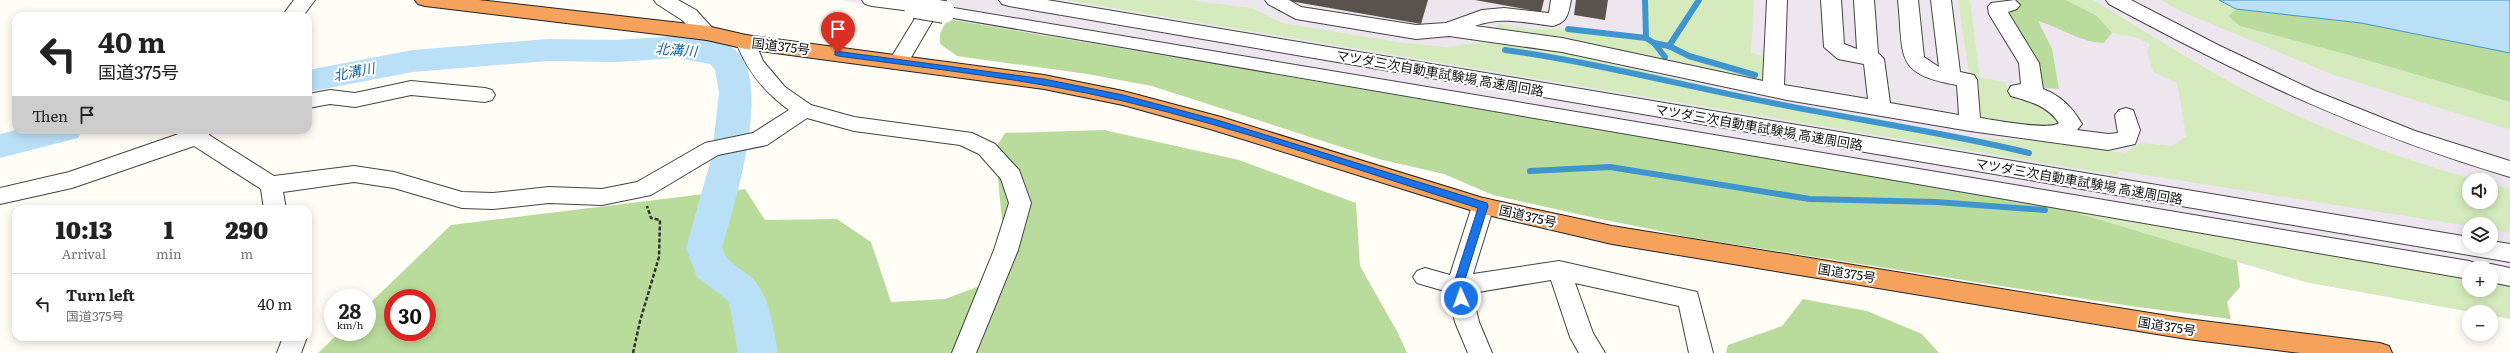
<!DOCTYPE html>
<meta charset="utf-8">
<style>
body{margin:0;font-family:Literata,"Noto Sans JP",serif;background:#f2f2f2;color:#222;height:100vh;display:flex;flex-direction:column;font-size:15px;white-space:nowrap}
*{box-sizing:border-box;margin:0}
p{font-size:13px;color:#767676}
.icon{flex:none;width:22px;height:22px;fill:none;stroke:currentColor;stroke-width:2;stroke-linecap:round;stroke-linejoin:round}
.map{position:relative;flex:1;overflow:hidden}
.sheet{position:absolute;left:12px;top:205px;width:300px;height:136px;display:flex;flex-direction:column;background:#fff;border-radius:12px;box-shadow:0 2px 10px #0003}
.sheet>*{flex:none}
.hud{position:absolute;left:12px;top:12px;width:300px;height:122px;border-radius:12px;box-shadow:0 2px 10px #0003;background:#fff;color:#222;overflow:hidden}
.fabs{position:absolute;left:2462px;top:173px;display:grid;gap:8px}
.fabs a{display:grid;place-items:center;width:36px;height:36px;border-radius:50%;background:#fff;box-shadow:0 2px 10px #0003;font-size:20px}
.speed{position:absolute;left:324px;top:289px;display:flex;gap:8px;font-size:20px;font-weight:700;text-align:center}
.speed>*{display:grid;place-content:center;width:52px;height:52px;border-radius:50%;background:#fff;box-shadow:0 2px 10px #0003;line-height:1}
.speed small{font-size:10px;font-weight:400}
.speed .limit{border:6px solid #d22;background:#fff;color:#111}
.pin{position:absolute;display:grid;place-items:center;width:34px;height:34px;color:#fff;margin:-41px -17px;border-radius:50% 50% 50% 0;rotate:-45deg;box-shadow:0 0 4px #0007}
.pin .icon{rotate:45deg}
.me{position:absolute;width:44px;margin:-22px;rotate:358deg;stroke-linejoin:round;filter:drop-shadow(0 0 3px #0008)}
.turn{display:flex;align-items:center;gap:14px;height:84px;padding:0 20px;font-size:18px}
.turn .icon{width:52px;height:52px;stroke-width:2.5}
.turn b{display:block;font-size:28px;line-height:34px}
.then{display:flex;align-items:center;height:38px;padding:0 20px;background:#0003;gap:8px;font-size:15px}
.eta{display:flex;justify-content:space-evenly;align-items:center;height:68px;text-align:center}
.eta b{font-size:24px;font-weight:800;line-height:28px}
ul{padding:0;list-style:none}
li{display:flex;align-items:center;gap:12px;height:60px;padding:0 20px;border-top:1px solid #e0e0e0}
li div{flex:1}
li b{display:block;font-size:15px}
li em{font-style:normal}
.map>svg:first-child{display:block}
.industrial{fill:#eee6ef;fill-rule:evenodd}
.green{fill:#d5ebbd}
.forest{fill:#b9dc9c;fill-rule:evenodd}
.water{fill:#b9e0f7;stroke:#3f96cf}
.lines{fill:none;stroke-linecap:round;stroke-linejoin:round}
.stream{stroke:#3f96cf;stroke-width:6}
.river{fill:#b9e0f7;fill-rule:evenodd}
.building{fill:#5a524d}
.minor-casing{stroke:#444;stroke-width:2}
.highway-casing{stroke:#222;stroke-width:2}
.path{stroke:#333;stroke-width:2.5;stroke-dasharray:4 2;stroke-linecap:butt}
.minor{fill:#fff;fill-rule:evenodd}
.highway{fill:#f5a25d;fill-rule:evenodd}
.minor-bridge-casing{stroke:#444;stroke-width:24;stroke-linecap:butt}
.minor-bridge{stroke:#fff;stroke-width:22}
.route{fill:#1a73e8;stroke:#114b97}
.labels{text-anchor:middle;stroke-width:4;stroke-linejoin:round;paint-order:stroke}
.street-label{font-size:13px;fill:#111;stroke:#fff}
.water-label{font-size:14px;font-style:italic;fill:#1768a6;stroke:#fff}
</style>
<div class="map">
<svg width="2510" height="353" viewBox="0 0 2510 353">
<rect width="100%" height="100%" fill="#fffdf5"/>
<!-- industrial -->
<path class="industrial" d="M841 0H2510V319L2491 315V312H2472L2305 282 2237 262 2240 287 2227 302 2231 319 2131 306 1694 238 1493 195 1444 174 1379 159 1152 86 1088 74 957 56 940 44V34L947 19ZM2469 180H2491V202H2469ZM2469 224H2491V246H2469ZM2469 268H2491V290H2469Z"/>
<!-- green -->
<g class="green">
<path d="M1065 0H1190L1252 8 1282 23 1404 43 1447 47 1482 42 1549 49 1804 109 1968 137 2034 141 2125 153 2140 143 2173 146 2186 136 2177 83 2153 72 2147 52 2150 44 2135 37 2112 33 2097 16 2066 0H2093C2150 34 2206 71 2266 101 2333 134 2404 160 2476 180H2469V202H2491V184L2510 189V233L2491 230V224H2469V226L2120 171 2116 175Z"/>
<path d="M1645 0H1754L1751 53 1768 57 1763 80 1589 43 1494 28 1499 24 1533 29H1561L1645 38Z"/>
<path d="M1958 0H1970L1980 77 2005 82 2009 94 2048 105 2062 125 2054 128 1976 122Z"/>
<path d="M2161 0H2219L2236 9 2228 16 2240 26 2356 57 2510 102V130L2331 74 2178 10Z"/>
<path d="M2057 207 2469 276V290H2491V280L2510 283V319L2491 315V312H2472L2305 282Z"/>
</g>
<!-- forest -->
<g class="forest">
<path d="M2014 0H2066L2097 16 2112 33 2104 43C2079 42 2062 28 2038 21L2052 49 2059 89 2045 88 2038 82 2006 13Z"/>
<path d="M2236 9 2361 23 2510 53V102L2356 57 2240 26 2228 16Z"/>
<path d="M947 19 2057 207 2237 261 2240 287 2227 302 2231 319 2131 306 1694 238 1591 217 1493 195 1444 174 1379 159 1152 86 1088 74 957 56 940 44V34Z"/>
<path d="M1104 130 1239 160 1356 203 1360 266 1398 333 1407 353H318L340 332H367V306L451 225 745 189 765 220 837 219 871 242 891 302 945 299 1001 278 1002 220 995 149 1005 133ZM393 298H427V332H393Z"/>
<path d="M1803 299 1867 311 1922 334 1939 353H1726L1728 345 1782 326Z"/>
</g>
<!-- water -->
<path class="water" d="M2219 0H2510V53L2361 23 2236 9Z"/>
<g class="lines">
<!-- stream -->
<g class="stream">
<path d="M1645 0 1646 38 1654 43"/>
<path d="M1568 29 1646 38"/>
<path d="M1669 46 1689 56 1755 75"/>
<path d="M1505 50C1594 62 1680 85 1768 102 1855 120 1943 132 2029 153"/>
<path d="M1665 57 1654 43 1669 46 1699 0"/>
<path d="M1530 171 1610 167 1810 199 1936 202 2045 210"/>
</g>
<!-- river -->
<g class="river">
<path d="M677 36C693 39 716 39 731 47 777 72 733 209 722 248 729 267 742 267 754 280 771 300 773 328 778 353H738L730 306 727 300 697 277 686 248 712 156 719 93 715 70 710 64 677 58 617 62 548 61 413 72 308 92V70L413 50 548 39 617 40Z"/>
<path d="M16 130H83L78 138 0 158V134Z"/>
</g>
</g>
<!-- building -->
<g class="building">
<path d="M1284 0H1428L1421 24Z"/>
<path d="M1475 0H1544L1541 12Z"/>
<path d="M1576 0H1608L1605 20 1574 15Z"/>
</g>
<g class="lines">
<!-- minor casing -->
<g class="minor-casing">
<g id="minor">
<path d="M294 0H315L303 16H282Z"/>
<path d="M654 0H678L696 10 717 33 714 38 707 40 700 38 682 20 657 4Z"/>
<path d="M862 0H911L923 5 926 0H946L942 6 2469 261 2477 264 2480 268H2469V279L936 15 906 66 899 68 892 66 889 61 919 12 872 6 865 4Z"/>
<path d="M999 0H1047L2469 237V246H2491V241L2510 244V262L1009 6 1002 4Z"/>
<path d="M1265 0H1289L1301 7 1416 25 1446 23 1482 10 1504 8 1549 13 1551 0H1571C1568 14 1568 22 1553 26 1527 23 1500 16 1475 26L1562 38 1763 81 1767 0H1787L1784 85 1868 99 1864 64 1838 59 1824 47 1821 0H1841L1844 44 1857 49 1854 0H1874L1878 53 1884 59 1890 103 1959 115 1957 85C1893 74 1904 56 1898 0H1918L1924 57 1939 67 1931 0H1951L1960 72 1974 75 1977 80 1980 118C1995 120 2050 131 2059 123 2046 105 2031 102 2011 96L2008 91 2011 86 2021 84 2019 63 1989 14 1988 7 1991 3 2015 0 2020 5 2017 9 2008 12 2009 14 2039 63 2043 89C2061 96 2072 107 2082 124L2077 130 2108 134 2118 133 2115 115 2119 110 2126 108 2133 110 2140 130 2135 144 2108 150 1970 131 1787 100 1562 52 1449 36 1416 39 1296 19 1268 4Z"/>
<path d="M2106 0H2131L2218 45 2315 91 2415 131 2510 161V177C2365 134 2242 76 2109 4Z"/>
<path d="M746 35 753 37 763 61 785 87 811 105 854 117 972 133 995 144 1019 170 1031 203 1018 250 976 353H952L994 250 1009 203 1001 179 979 154 960 145 854 131 807 118 767 145 718 155 651 195 602 205 549 203 493 209 462 208 394 188 354 182 283 192 286 209H264L261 189 194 146 72 188 0 204V188L69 172 190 130H212L209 135 274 176 354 166 394 172 462 192 493 193 549 187 602 189 637 182 705 143 753 133 789 110C764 92 747 71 736 42L739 37Z"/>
<path d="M411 81 485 88 492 90 495 95 492 100 485 102 411 95 355 107 330 104 308 108V94L330 90 355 93Z"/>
<path d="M1483 198 1491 200 1494 206 1473 274 1559 261 1697 292 1713 353H1689L1679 306 1575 283 1593 333 1605 353H1579L1570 337 1551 280 1472 293 1479 322 1492 353H1468L1455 322 1448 292 1417 283 1413 277 1417 271 1425 268 1450 275 1472 206 1475 200Z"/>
<path d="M2491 264 2510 268V286L2491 282V268H2482Z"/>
<path d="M283 337H307L301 353H277Z"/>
</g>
</g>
<!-- highway casing -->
<g class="highway-casing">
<path id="highway" d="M415 0H479L707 26 746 35 1044 75 1123 91 1221 117 1483 198 1612 226 2187 319 2380 343 2389 346 2392 353H2300L2187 339 1612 244 1483 214 1210 129 1123 105 1044 89 746 49 707 40 425 6 418 4Z"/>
</g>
<!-- path -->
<path class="path" d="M633 353 640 321 659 257 660 220 651 218 647 206"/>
<!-- minor -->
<use href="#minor" class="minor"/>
<!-- highway -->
<use href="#highway" class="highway"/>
<!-- minor-bridge casing -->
<g class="minor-bridge-casing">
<path id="minor-bridge" d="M915 7 944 12"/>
</g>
<!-- minor-bridge -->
<use href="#minor-bridge" class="minor-bridge"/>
</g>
<!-- route -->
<path class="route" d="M835 51 1044 79 1123 95 1217 120 1487 203 1488 206 1463 286 1466 298 1461 302 1458 301 1453 286 1478 208C1360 171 1243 129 1123 101 1029 79 933 69 838 56L835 55Z"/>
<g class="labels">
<!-- street labels -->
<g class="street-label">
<text transform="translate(781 46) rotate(7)" y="5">国道375号</text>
<text transform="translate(1440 73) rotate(10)" y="5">マツダ三次自動車試験場 高速周回路</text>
<text transform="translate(1759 127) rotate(10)" y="5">マツダ三次自動車試験場 高速周回路</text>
<text transform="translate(2079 181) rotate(10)" y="5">マツダ三次自動車試験場 高速周回路</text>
<text transform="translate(1528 216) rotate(13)" y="5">国道375号</text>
<text transform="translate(1847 273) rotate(9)" y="5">国道375号</text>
<text transform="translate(2167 326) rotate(9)" y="5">国道375号</text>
</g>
<!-- water labels -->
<g class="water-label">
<text transform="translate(676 50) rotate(4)" y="5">北溝川</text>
<text transform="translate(354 72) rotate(-11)" y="5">北溝川</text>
</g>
</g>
</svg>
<div class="fabs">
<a><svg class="icon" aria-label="sound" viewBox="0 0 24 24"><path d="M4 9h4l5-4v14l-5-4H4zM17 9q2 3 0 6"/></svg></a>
<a><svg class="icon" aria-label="layers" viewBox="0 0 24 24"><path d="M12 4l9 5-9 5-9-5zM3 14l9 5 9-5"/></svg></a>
<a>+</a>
<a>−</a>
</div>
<div class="speed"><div>28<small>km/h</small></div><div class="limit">30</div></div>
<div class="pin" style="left:838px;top:53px;background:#d93025"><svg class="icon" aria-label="arrive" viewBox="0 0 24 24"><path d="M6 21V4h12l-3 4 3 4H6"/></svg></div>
<svg class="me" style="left:1461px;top:298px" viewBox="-20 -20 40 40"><circle r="17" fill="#1a73e8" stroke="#fff" stroke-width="3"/><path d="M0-11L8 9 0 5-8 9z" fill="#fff"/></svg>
<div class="hud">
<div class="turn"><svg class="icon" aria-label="left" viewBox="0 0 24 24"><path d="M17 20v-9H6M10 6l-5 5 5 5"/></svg><div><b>40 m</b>国道375号</div></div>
<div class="then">Then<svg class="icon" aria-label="arrive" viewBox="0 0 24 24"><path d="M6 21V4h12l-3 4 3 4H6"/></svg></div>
</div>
<section class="sheet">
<div class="eta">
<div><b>10:13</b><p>Arrival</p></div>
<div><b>1</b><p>min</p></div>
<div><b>290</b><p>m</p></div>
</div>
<ul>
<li><svg class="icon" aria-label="left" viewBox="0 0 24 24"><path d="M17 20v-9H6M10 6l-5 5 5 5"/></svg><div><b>Turn left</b><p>国道375号</p></div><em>40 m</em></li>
</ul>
</section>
</div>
